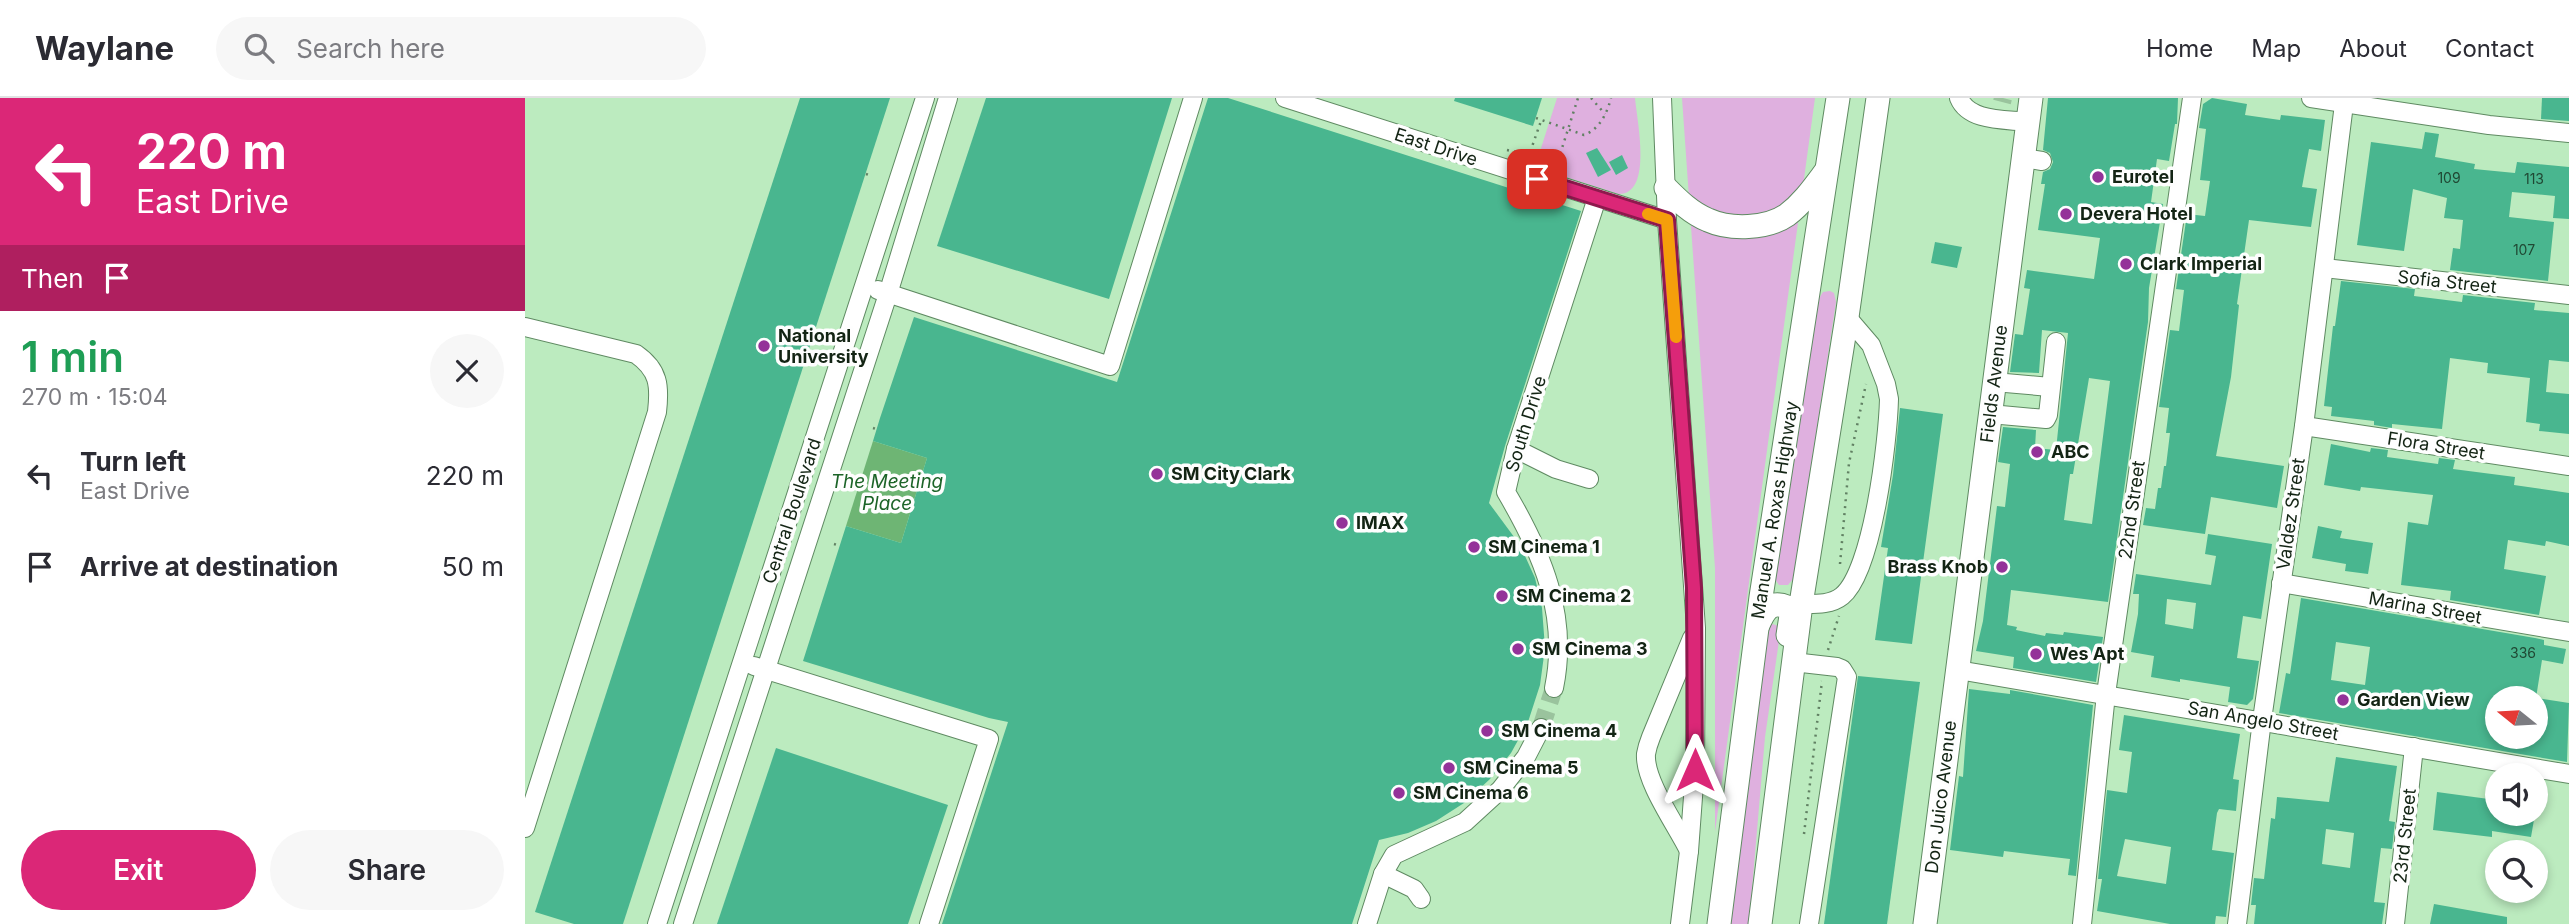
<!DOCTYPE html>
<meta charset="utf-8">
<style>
body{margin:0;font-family:Inter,sans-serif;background:#f7f7f7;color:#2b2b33;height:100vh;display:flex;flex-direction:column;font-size:26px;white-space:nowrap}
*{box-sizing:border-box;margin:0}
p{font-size:23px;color:#7c7c81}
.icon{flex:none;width:38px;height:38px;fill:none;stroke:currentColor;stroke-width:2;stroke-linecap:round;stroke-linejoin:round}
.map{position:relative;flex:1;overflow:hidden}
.drawer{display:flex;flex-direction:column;background:#fff;width:525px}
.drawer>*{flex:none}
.hud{background:#db2777;color:#fff;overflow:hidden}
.needle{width:46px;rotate:288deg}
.controls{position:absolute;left:1960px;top:588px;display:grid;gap:14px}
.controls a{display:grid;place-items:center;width:63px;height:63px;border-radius:50%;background:#fff;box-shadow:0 4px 10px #0003;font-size:35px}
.pin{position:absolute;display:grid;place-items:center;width:60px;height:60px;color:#fff;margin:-30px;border-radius:14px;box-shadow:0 4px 10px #0006}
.me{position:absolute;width:77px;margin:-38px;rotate:0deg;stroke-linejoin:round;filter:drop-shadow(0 0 5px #0008)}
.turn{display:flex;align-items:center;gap:24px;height:147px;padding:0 21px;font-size:32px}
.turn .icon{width:91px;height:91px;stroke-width:2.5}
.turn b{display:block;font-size:49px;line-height:60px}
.then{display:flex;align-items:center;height:66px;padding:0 21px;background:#0003;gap:14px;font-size:26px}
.round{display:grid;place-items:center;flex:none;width:74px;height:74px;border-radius:37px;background:#f7f7f7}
.summary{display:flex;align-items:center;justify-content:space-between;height:119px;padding:0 21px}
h1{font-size:42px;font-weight:600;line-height:52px;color:#1e9e55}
.button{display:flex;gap:14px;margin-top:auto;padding:14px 21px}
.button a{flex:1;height:80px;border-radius:42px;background:#db2777;color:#fff;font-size:28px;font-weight:600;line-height:80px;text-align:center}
.button a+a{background:#f7f7f7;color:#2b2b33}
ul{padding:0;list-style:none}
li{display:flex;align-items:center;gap:21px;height:91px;padding:0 21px}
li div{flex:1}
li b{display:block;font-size:26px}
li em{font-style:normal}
header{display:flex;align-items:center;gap:42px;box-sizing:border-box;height:98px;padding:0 35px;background:#fff;border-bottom:2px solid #e1e1e2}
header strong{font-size:33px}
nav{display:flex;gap:38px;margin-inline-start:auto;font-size:24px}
.search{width:490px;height:63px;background:#f7f7f7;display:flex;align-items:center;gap:18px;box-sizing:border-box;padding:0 24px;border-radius:38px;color:#7c7c81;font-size:26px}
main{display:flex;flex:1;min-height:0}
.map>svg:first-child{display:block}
.green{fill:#dfb0df}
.water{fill:#6eb574}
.building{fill:#49b68f;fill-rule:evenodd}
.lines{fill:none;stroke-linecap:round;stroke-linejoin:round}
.minor-tunnel{stroke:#9ac39d;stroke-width:18;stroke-dasharray:18 9;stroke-linecap:butt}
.minor-casing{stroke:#5f8a62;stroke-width:20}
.major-casing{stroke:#5f8a62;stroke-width:25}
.path{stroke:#618063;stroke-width:2.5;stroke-dasharray:2 5;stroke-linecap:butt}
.minor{stroke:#fff;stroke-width:18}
.major{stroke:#fff;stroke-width:23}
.route-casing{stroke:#8e194d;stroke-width:18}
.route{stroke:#db2777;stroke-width:12}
.slow{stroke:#f59e0b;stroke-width:12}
.poi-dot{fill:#943299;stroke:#fefefe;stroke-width:2.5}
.labels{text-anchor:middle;stroke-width:7;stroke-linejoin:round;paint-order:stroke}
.number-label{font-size:14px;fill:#204833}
.street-label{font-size:18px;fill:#132414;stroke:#fefefe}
.poi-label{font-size:18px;font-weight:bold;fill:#132414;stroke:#fefefe;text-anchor:start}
.water-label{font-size:19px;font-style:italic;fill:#1c6428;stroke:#fefefe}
</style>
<header>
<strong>Waylane</strong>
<div class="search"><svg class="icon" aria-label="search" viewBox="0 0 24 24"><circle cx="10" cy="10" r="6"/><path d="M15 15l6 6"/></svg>Search here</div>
<nav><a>Home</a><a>Map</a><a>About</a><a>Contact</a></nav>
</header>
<main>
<section class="drawer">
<div class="hud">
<div class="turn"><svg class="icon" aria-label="left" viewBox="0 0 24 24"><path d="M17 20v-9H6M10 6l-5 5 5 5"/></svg><div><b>220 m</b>East Drive</div></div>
<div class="then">Then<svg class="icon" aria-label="arrive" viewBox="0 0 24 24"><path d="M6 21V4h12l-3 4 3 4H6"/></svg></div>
</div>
<div class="summary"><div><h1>1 min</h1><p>270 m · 15:04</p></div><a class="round"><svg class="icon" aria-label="close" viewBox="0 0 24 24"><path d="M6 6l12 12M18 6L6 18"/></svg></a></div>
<ul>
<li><svg class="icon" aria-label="left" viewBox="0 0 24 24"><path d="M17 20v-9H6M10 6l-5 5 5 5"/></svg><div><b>Turn left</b><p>East Drive</p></div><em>220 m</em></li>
<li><svg class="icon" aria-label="arrive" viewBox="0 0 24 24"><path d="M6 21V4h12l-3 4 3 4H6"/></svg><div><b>Arrive at destination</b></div><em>50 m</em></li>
</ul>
<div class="button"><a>Exit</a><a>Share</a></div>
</section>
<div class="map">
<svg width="2044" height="826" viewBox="0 0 2044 826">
<rect width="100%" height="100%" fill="#bcebbf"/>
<!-- green -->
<g class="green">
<path d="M1032 0H1110C1112 23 1128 96 1094 96L1010 69Z"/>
<path d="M1157 0H1290L1190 734V470Z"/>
<path d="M1305 193 1309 195 1311 204 1269 480 1263 487H1254L1249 480 1293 202 1298 194Z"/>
<path d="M1247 526 1254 528 1255 536 1240 639 1224 826H1203L1244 528Z"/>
</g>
<!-- water -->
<path class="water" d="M348 343 402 360 376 445 321 428Z"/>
<!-- building -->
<g class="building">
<path d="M275 0H365L98 826H49L10 814Z"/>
<path d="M461 0H647L584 201 412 148Z"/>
<path d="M683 0H703L1056 113 980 348 964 405 995 447 1010 480 1017 510 1020 550 1015 587 1003 624 986 655 965 681 939 705 911 723 883 735 854 742 827 826H417L483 624 464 620 278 563 321 428 376 445 402 360 348 343 355 320 389 219 592 284Z"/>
<path d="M930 0H1017L1008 28 929 3Z"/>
<path d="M1523 0H1653L1652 26H1650L1644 63 1632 61 1626 104 1638 106 1624 190 1623 224 1583 504 1486 492 1482 527 1492 529 1491 532 1520 538 1521 535 1538 537 1539 534 1578 539 1571 584 1488 570 1489 559 1451 553 1458 523 1472 408 1480 409 1485 366 1473 364 1478 329 1511 332 1510 350 1531 352 1543 235 1517 232 1514 275 1485 274 1490 236 1498 237 1505 191 1499 190 1502 172 1569 181 1575 140 1513 132 1520 86H1516L1518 74 1525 71 1528 64 1525 55 1518 52ZM1564 280 1585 283 1567 426 1539 422 1545 376H1548Z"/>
<path d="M1687 0 1722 6 1720 17 1755 22 1756 17 1800 22 1796 53 1784 51 1777 89 1792 91 1786 129 1724 122 1712 206 1714 207 1706 279 1691 358 1759 368 1752 410 1686 399 1680 436 1618 427 1621 410 1630 411 1633 390H1636L1639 368H1641L1645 335H1641L1644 310 1634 309 1645 232 1654 233 1659 192 1651 191 1662 116 1680 118 1685 83 1675 82 1681 31 1674 30 1678 6Z"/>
<path d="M2017 0H2044V23L2016 21Z"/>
<path d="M1900 34 1914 36 1910 59 1950 66 1949 71 1990 75 1992 64 2044 69V121L2028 120 2030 98 1987 94 1984 119 2029 124 2023 183 1925 172 1928 150 1935 151 1938 122 1919 120 1922 100 1888 91 1879 153 1832 147 1846 44 1897 51Z"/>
<path d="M1072 50 1086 72 1073 79 1061 55Z"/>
<path d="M1097 57 1103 70 1091 77 1084 64Z"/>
<path d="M1410 144 1437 149 1432 170 1406 165Z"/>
<path d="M1816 183 1890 191 1889 198 1937 204 1938 197 2010 205 2009 212 2044 215V264L2024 262 2021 294 2044 296V336L2014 333 2015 326 2001 324 2005 280 1962 275 1963 265 1925 260 1917 331 1867 326V330L1849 327V323L1806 318 1807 309 1799 308 1808 228H1810Z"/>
<path d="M1375 310 1418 316 1387 546 1350 542 1363 450 1356 449 1368 377Z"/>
<path d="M1806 346 1845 354 1846 350 1863 352 1862 359 1913 366 1914 360 1930 362 1928 371 1990 379 1989 387 2044 395V448L2021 443 2020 448 1983 442 1979 471 2021 478 2014 517 1925 502 1926 493 1876 487 1883 424 1903 427 1908 397 1836 389 1835 393 1799 387Z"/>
<path d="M1793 428 1817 433 1815 440 1848 445 1843 476 1820 473 1821 466 1787 460Z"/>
<path d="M1683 436 1747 446 1736 521 1718 518 1712 560 1734 563 1728 601 1722 607 1703 604 1705 589 1655 581V584L1626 579 1629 558 1606 554 1613 516 1614 496H1608L1611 476 1686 487 1691 458 1680 456ZM1642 501 1671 505 1668 531 1640 526Z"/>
<path d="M1776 500 2010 540 2019 542V547L2041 551 2038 566 2017 562 2011 600H1972V639H2011V600L2044 605 2042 664 1754 615 1761 575 1765 576ZM1811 544 1845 549 1840 587 1806 582Z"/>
<path d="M1333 578 1395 584 1362 826H1299Z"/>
<path d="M1444 591 1485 596V592L1568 607 1551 778 1543 777 1545 761 1479 753 1478 759 1425 752 1434 678 1438 679Z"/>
<path d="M1599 617 1715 636 1708 681 1714 682 1711 713 1694 711 1692 715 1687 752 1709 755 1701 819 1691 818 1690 826H1645L1572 813 1577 781H1573L1582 692 1602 695 1607 654 1594 652ZM1600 741 1646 749 1641 786 1592 778Z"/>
<path d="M251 650 423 707 383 826H192Z"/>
<path d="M1811 659 1872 668 1864 723 1870 724 1867 751 1856 750 1849 804 1860 805 1857 826H1729L1731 807H1726L1729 780 1739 781 1746 720 1750 721 1752 699 1804 704ZM1801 731 1829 735 1825 770 1797 766Z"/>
<path d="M1912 694 1971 702 1970 716H2010L2006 739 1967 733V739L1908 732Z"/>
<path d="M1909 806 1982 819V826H1905Z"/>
</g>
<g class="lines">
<!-- minor-tunnel -->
<g class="minor-tunnel">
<path d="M1477 4 1478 0"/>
<path d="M1016 630 1029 590"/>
</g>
<!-- minor casing -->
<g class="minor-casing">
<g id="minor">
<path d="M760 0 1142 122"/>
<path d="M1137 0 1142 122 1171 530 1170 672 1164 753 1155 826"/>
<path d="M1434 0C1444 24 1480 21 1503 24"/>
<path d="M1786 0 1964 27 2044 35"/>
<path d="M1498 60 1517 63"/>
<path d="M1799 170 2044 197"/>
<path d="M353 192 585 268 668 0"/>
<path d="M0 229 111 256C134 272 135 288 132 314L0 730"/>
<path d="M1469 284 1525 289"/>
<path d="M1465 316 1521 321 1523 317 1531 244"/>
<path d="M1779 328 2044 368"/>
<path d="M991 351 1031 371 1064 381"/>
<path d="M1756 485 2044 534"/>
<path d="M1276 506C1290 506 1306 507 1317 498 1348 473 1363 342 1364 301L1361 286 1346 247 1322 219"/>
<path d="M1268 564 1312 569 1317 571 1322 579 1284 826"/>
<path d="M229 568 464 641 404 826"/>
<path d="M1433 572 2044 676"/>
<path d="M1029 590C1044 517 1017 455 981 394L991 351 1072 100"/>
<path d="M1164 753C1152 728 1119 683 1121 656 1122 650 1124 644 1126 639L1167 540"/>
<path d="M858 776 889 791 896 801"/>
<path d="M132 826 400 0"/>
<path d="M158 826 363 196 423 0"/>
<path d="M842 826 858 776 869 757 940 724 975 692 1001 659 1016 630"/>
<path d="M1557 826 1581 596 1667 0"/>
<path d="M1712 826 1737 622 1779 328 1819 6"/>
<path d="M1870 826 1889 649"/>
</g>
</g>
<!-- major casing -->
<g class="major-casing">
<g id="major">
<path d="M1141 90C1154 103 1166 115 1183 122 1205 132 1242 131 1262 117 1278 105 1289 89 1301 73"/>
<path d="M1233 527C1239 513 1245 502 1262 509L1266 518 1263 537"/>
<path d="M1194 826 1236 499 1313 0"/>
<path d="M1235 826 1276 506 1322 219 1353 0"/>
<path d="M1400 826 1506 0"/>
</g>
</g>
<!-- path -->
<g class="path">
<path d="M1066 0 1080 16"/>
<path d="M1011 20 1059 37C1075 31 1082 15 1086 0"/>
<path d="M982 52 1004 57"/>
<path d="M1003 60 1016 23"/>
<path d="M1031 69 1053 0"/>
<path d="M341 76 344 77"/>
<path d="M348 330 351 331"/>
<path d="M309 446 315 448"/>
<path d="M1315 466 1324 365 1341 286"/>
<path d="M1303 552 1314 518"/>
<path d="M1279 736 1297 583"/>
</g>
<!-- minor -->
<use href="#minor" class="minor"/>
<!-- major -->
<use href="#major" class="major"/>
</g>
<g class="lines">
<!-- route casing -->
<g class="route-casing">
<path id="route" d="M1012 81 1142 122 1169 490 1170 672"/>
</g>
<!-- route -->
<use href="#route" class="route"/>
<!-- slow -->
<path class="slow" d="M1123 116 1142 122 1151 239"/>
</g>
<!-- markers -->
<g class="poi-dot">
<circle cx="1573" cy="79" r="7"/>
<circle cx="1541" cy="116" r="7"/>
<circle cx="1601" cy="166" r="7"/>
<circle cx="239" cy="248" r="7"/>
<circle cx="1512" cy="354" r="7"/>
<circle cx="632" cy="376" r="7"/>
<circle cx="817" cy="425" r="7"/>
<circle cx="949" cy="449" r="7"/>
<circle cx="1477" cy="469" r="7"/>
<circle cx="977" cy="498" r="7"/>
<circle cx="993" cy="551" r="7"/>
<circle cx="1511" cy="556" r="7"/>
<circle cx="1818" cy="602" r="7"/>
<circle cx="962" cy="633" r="7"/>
<circle cx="924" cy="670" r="7"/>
<circle cx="874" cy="695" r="7"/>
</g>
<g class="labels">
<!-- number labels -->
<g class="number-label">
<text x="1924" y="85">109</text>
<text x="2009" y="86">113</text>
<text x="1999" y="157">107</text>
<text x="1998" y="560">336</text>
</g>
<!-- street labels -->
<g class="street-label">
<text transform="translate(911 49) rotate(18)" y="6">East Drive</text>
<text transform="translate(1922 184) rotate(6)" y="6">Sofia Street</text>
<text transform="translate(1469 286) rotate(-83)" y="6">Fields Avenue</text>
<text transform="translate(1001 326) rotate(-73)" y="6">South Drive</text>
<text transform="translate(1911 348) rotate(9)" y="6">Flora Street</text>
<text transform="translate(1250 412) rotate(-81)" y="6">Manuel A. Roxas Highway</text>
<text transform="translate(1607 412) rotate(-82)" y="6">22nd Street</text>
<text transform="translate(267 413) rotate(-72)" y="6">Central Boulevard</text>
<text transform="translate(1766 416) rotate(-82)" y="6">Valdez Street</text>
<text transform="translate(1900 510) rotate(10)" y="6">Marina Street</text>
<text transform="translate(1738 623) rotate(10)" y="6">San Angelo Street</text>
<text transform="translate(1416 699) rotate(-83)" y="6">Don Juico Avenue</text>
<text transform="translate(1880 738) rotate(-84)" y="6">23rd Street</text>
</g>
<!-- poi labels -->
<g class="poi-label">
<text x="1587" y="85">Eurotel</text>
<text x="1555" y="122">Devera Hotel</text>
<text x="1615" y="172">Clark Imperial</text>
<text x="253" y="244">National<tspan x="253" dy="21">University</tspan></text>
<text x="1526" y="360">ABC</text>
<text x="646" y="382">SM City Clark</text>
<text x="831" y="431">IMAX</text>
<text x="963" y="455">SM Cinema 1</text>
<text x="1463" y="475" text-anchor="end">Brass Knob</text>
<text x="991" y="504">SM Cinema 2</text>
<text x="1007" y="557">SM Cinema 3</text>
<text x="1525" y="562">Wes Apt</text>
<text x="1832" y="608">Garden View</text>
<text x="976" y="639">SM Cinema 4</text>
<text x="938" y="676">SM Cinema 5</text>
<text x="888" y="701">SM Cinema 6</text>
</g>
<!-- water labels -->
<g class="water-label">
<text x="362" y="390">The Meeting<tspan x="362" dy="22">Place</tspan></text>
</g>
</g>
</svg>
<div class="controls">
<a><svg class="needle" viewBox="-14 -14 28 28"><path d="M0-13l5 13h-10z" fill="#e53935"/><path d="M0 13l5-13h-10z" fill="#7c7c81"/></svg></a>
<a><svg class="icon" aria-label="sound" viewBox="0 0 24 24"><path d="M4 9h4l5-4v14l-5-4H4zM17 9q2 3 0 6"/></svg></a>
<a><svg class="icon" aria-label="search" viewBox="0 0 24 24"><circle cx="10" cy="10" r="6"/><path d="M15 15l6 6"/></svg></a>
</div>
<div class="pin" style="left:1012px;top:81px;background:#d93025"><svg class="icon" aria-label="arrive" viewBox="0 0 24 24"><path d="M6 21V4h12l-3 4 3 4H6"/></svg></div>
<svg class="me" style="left:1170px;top:672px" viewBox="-20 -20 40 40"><path d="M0-17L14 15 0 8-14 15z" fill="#db2777" stroke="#fff" stroke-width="4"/></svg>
</div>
</main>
